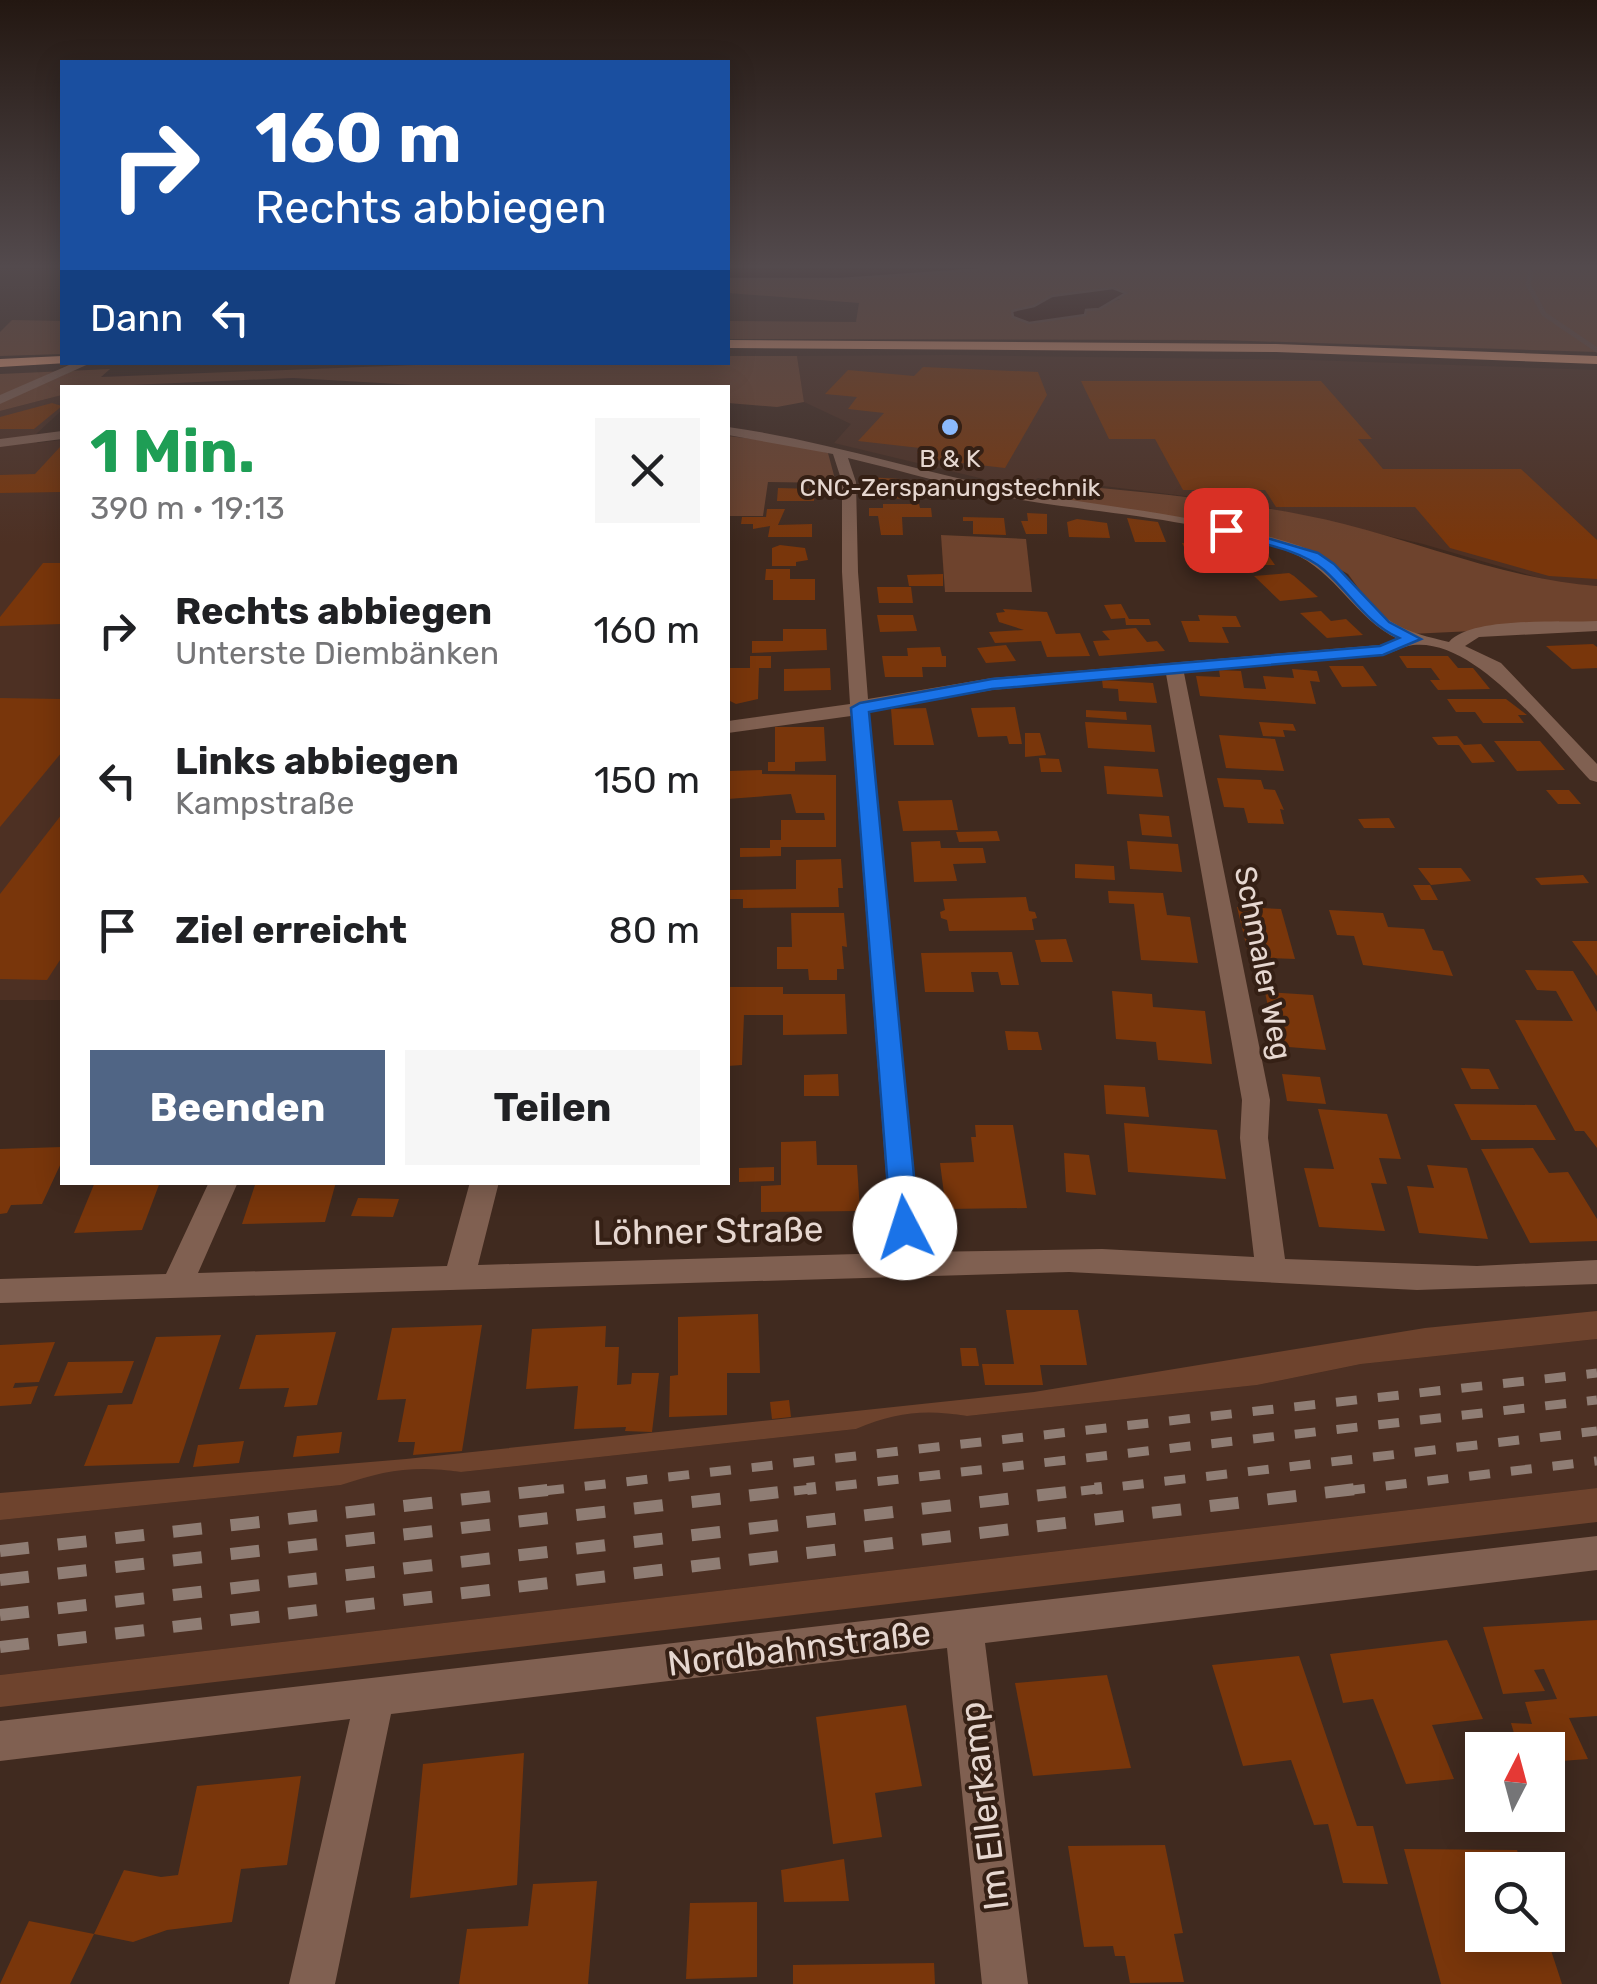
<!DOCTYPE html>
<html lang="de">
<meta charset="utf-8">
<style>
body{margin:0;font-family:Rubik,sans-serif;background:#f6f6f6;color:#202124;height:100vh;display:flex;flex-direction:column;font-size:38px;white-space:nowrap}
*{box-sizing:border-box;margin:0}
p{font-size:32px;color:#757577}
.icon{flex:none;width:55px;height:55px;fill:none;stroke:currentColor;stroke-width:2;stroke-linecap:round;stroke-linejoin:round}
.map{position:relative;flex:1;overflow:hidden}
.details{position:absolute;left:60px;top:385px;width:670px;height:800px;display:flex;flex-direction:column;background:#fff;border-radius:0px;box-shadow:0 5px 25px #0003}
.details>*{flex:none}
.banner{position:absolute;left:60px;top:60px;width:670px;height:305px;border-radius:0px;box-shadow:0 5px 25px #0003;background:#1a4fa0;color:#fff;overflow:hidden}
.needle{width:65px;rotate:6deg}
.buttons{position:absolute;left:1465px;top:1732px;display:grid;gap:20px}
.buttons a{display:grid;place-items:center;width:100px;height:100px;border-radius:0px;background:#fff;box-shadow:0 5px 25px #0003;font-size:50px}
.pin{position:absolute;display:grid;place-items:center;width:85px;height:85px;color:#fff;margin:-42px;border-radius:20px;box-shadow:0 5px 15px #0006}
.me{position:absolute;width:110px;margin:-55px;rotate:355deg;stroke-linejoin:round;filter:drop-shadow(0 0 8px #0008)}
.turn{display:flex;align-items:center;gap:35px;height:210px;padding:0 30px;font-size:45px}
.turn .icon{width:130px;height:130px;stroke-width:2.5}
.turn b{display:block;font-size:70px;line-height:85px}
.then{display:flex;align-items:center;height:95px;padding:0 30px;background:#0003;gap:20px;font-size:38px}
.round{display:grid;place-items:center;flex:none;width:105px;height:105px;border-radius:0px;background:#f6f6f6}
.summary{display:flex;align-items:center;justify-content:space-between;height:170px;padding:0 30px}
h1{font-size:60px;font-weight:700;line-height:75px;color:#1e9e55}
.action{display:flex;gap:20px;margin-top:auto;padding:20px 30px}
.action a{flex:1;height:115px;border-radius:0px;background:#506585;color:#fff;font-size:40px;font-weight:700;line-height:115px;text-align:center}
.action a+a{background:#f6f6f6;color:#202124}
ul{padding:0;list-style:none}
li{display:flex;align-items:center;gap:30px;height:150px;padding:0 30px}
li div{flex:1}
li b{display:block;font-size:38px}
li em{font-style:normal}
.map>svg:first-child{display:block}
.built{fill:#4d3023}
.green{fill:#6e432d;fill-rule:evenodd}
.water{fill:#2f0c00;stroke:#66493e;stroke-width:2.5}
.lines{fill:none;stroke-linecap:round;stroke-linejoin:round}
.stream{stroke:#66493e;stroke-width:5}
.building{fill:#79360b}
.minor{fill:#806051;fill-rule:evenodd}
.highway{fill:#eea17a;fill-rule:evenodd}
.rail-far1{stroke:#8f7d74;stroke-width:9;stroke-dasharray:21 21;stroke-linecap:butt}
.rail{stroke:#8f7d74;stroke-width:12;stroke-dasharray:29 29;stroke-linecap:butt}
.route{fill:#1a73e8;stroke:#114b97;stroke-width:2.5}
.poi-dot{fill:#8bb9fc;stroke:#352015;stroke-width:4}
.labels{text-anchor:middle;stroke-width:8;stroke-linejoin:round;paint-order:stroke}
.far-poi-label{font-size:25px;fill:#e6d7d0;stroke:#352015}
.street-label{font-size:30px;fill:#e6d7d0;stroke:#352015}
.near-street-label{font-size:35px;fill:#e6d7d0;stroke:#352015}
</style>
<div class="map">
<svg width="1597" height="1984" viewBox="0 0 1597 1984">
<rect width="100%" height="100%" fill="#402a1f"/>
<!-- built -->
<g class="built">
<path d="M951 355 1310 360 1597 370V586L1557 583 1423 544 1250 504 1038 478 1021 488 834 443 851 424 804 402 797 356Z"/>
<path d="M62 395V410L36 434 37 443 62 440V1000H0V411Z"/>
<path d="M1597 1339V1488L0 1675V1520L341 1485 383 1470 422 1466 461 1472 856 1429 891 1414 929 1410 967 1416 1257 1385 1361 1364Z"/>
</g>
<!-- green -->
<g class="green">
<path d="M1029 266H1597V352L1221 340 728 339V321L856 322 859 303 728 293V279H841ZM1052 296 1121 299 1086 310 1084 315 1029 323 1013 311 1034 306Z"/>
<path d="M12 320 62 321V354L0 356V332Z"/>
<path d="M728 356H797L804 402 777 407 728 403V388H467L293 378 62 388V395L0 411V374L110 369 101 377 466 363 728 362Z"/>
<path d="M728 436 789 443 828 453 836 483 768 482 763 516H728Z"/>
<path d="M1070 485C1162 494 1254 502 1344 524 1427 545 1511 580 1597 586V625L1410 634 1381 619 1348 574 1299 547 1255 535 1069 501Z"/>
<path d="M941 535 1026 539 1032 592H945Z"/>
<path d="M1597 1311V1339L1361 1364 1257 1385 967 1416C925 1409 896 1412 856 1429L461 1472C416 1465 384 1470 341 1485L0 1520V1493L406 1459 1034 1392 1425 1328Z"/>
<path d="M1597 1488V1522L0 1707V1675Z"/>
</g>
<!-- water -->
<g class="water">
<path d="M728 266H1029L841 279H728Z"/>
<path d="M1113 288 1126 293 1099 309 1086 310 1085 315 1029 323 1013 317 1012 311 1034 306 1052 296Z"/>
</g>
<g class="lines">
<!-- stream -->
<path class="stream" d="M1533 266 1528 284 1544 314 1597 350"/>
</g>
<!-- building -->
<g class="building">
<path d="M923 367 1038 372 1047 395 1005 468 927 459 930 454 917 453 920 448 858 441 884 413 848 409 857 397 825 394 848 370 914 376Z"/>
<path d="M1081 381H1321L1372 439H1358L1383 469H1521L1597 540V579L1549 576 1450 548 1415 507H1276L1265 490H1183L1155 439H1109Z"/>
<path d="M52 403 62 406 34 429H0V417Z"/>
<path d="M60 447 62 492 0 493V475L35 474Z"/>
<path d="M868 477 900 479 902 499 869 496Z"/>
<path d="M778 488 815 489 814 501H777Z"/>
<path d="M883 504H919L920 508H931L932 517H902L903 535H881L878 516H869V508H883Z"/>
<path d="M767 509H785L778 525 812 524V537H768L770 526 753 529V524H741L742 517H766Z"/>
<path d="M1027 513 1047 514V534H1026L1021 521H1028Z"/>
<path d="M963 517 1004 518 1006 535 973 534V521H963Z"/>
<path d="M1127 518 1158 522 1166 542H1135Z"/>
<path d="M1077 519 1107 523 1110 538 1069 537 1067 522Z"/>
<path d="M1199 532H1213L1225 548 1184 547 1182 543H1193L1190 537 1202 540Z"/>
<path d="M780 545 805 548 808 560 796 562V566H772V548Z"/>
<path d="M1213 551 1266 552 1275 565H1240L1234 557 1218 558Z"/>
<path d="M43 563H62V624L0 626V617Z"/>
<path d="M766 569H790V579H815V600H773V580H765Z"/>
<path d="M1289 573 1294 576 1318 597 1280 601 1254 576Z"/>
<path d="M943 574V586H909L907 575Z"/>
<path d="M877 587H911L913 603H879Z"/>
<path d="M1121 604 1129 619H1149L1151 625H1126L1125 618 1111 619 1104 605Z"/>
<path d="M1003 609 1047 612 1056 634 1080 633 1090 656 1047 657 1041 641 995 643 989 632 1024 630 999 622 996 613 1005 612Z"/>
<path d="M1321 611 1331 621 1346 619 1363 635 1327 638 1300 613Z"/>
<path d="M877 615H913L917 631 880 632Z"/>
<path d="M1198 615 1236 616 1241 627H1222L1229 643 1189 642 1181 621H1200Z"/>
<path d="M1136 628 1147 642 1157 641 1165 651 1099 656 1093 641 1110 640 1102 631Z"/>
<path d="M783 629H826L827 650 752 653V641H783Z"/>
<path d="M1593 644 1597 647V668L1572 669 1546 646Z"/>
<path d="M1006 645 1016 661 986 663 977 648Z"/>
<path d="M940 647 942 656H946V667H922L923 677H885L882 656H908L907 648Z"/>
<path d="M750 656H771V668H759L758 699 736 704 728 700V668H750Z"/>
<path d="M1399 656H1448L1458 668H1473L1490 689 1438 690 1430 680H1440L1431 668H1407Z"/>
<path d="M1329 666H1363L1377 686 1342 687Z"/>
<path d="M830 668 831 690 784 691V669Z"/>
<path d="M1292 669 1317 671 1320 682 1310 681 1316 704 1200 696 1196 676 1220 677 1219 670 1241 671 1244 688 1266 689 1263 676 1294 678Z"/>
<path d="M1102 680 1153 683 1157 703 1119 701 1118 689 1103 688Z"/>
<path d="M0 698 62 699V752L0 827Z"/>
<path d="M1447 699H1506L1527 715H1518L1524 723H1483L1475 712H1456Z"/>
<path d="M1015 707 1022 744H1009L1007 736 978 737 971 708Z"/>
<path d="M926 708 934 745H894L891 709Z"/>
<path d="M1086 710 1126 712 1127 720 1086 717Z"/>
<path d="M1085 722 1151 725 1155 752 1088 748Z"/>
<path d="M1259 722 1293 724 1296 731 1283 730 1285 737 1263 736Z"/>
<path d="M775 727H824L826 761 795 762V771H768V762H775Z"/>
<path d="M1025 733H1040L1046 755 1025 757Z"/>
<path d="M1219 735 1275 739 1284 771 1226 768Z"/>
<path d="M1457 736 1464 745 1481 744 1495 762 1472 763 1459 745H1438L1432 737Z"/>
<path d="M1494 741H1540L1565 770 1517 771Z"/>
<path d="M1039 758 1059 759 1062 772H1041Z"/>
<path d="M1104 766 1158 769 1163 797 1107 794Z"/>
<path d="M762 770V774L836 775V847H781V856L740 857V848H770V840H781V820H825L824 813H796L791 794 728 799V771Z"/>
<path d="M1217 778 1261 780 1264 789 1275 790 1284 810 1280 809 1284 824 1248 823 1244 808 1224 807Z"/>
<path d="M1546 790H1569L1581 804H1558Z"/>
<path d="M952 800 958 830 903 831 898 801Z"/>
<path d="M62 814V957L47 980 0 979V894Z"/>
<path d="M1139 814 1169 816 1172 837 1142 835Z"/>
<path d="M1389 818 1395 828H1364L1358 819Z"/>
<path d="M997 831 1000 841 959 842 956 832Z"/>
<path d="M940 841 941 848H983L986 863 953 864 957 881 914 882 911 842Z"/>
<path d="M1127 841 1178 844 1182 872 1130 869Z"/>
<path d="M841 859 843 888H838L839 907 743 908V899H730V890L796 889V860Z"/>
<path d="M1075 864 1114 866 1115 880 1075 878Z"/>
<path d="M1418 868H1461L1471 881 1431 885Z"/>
<path d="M1583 875 1589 883 1541 885 1535 878Z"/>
<path d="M1413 885H1430L1438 900H1421Z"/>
<path d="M1108 891 1163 893 1167 915 1190 917 1198 963 1141 960 1134 904 1109 903Z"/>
<path d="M1026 897 1029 911 1035 912 1037 918 1032 919 1034 930 949 931 947 920 941 918 940 912 945 910 943 899Z"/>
<path d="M1237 907 1281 909 1295 959 1249 957Z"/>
<path d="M1329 910 1383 913 1388 927 1424 929 1433 950 1443 951 1453 976 1363 965 1354 936 1337 935Z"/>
<path d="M791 913H844L847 947 842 946 844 969H837V980H809L808 969H777V947H792Z"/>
<path d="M1066 939 1073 962H1041L1035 940Z"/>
<path d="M1572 941H1597V976Z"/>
<path d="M1012 952 1019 985H1001L998 972H971L974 992H925L921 953Z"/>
<path d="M1525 970 1573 971 1597 1012V1148L1584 1131H1575L1515 1020 1573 1021 1556 991 1537 990Z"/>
<path d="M728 987H783V994H845L847 1034 783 1035V1015H744L742 1065 728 1066Z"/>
<path d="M1112 991 1152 994 1153 1007 1205 1011 1212 1064 1158 1060 1156 1042 1116 1039Z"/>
<path d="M1265 992 1313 995 1326 1050 1276 1046Z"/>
<path d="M1005 1031 1038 1032 1042 1050H1008Z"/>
<path d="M1461 1068 1489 1069 1499 1089H1471Z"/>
<path d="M838 1074 839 1096H804V1075Z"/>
<path d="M1282 1074 1320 1077 1326 1104 1287 1101Z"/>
<path d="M1104 1085 1145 1087 1149 1117 1106 1114Z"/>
<path d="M1454 1104 1536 1105 1556 1140H1471Z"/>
<path d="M1318 1109 1387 1114 1401 1159 1379 1158 1387 1184 1371 1183 1385 1231 1319 1227 1304 1168 1334 1169Z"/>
<path d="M1124 1123 1217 1130 1226 1179 1128 1172Z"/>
<path d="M975 1125H1013L1027 1208 946 1209 940 1163 974 1162 971 1137H976Z"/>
<path d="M816 1141 817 1165H857L860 1211 761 1212V1186L781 1185V1142Z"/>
<path d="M62 1147V1161L42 1204 11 1205 7 1213 0 1214V1149Z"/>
<path d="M1533 1148 1549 1173 1568 1172 1597 1219V1241L1530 1243 1481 1149Z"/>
<path d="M1064 1153 1089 1155 1096 1195 1066 1192Z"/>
<path d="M1427 1165 1467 1168 1488 1239 1419 1233 1407 1186 1434 1188Z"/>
<path d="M774 1167V1181L739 1182V1168Z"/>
<path d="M95 1182H160L142 1230 74 1233Z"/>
<path d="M256 1182H336L325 1222 242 1224Z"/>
<path d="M358 1198 399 1199 393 1217 351 1216Z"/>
<path d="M1006 1310H1078L1087 1365H1040L1043 1385H985L982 1364H1014Z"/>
<path d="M758 1314 760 1373H727V1415L669 1417 670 1376 678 1375V1317Z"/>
<path d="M482 1325 462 1451 413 1455 415 1442H398L406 1399 377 1400 392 1328Z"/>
<path d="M606 1326 605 1347H619L617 1385 631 1384 632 1373H659L652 1432 625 1431 626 1427 574 1429 578 1386 526 1389 532 1329Z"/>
<path d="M336 1332 317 1405 284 1407 289 1388 239 1389 256 1335Z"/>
<path d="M221 1335 179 1463 84 1466 108 1405 132 1404 156 1337Z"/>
<path d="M55 1342 39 1382 15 1383 13 1388 38 1386 31 1404 0 1406V1345Z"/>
<path d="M960 1348H976L979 1366H962Z"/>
<path d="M134 1361 122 1393 54 1396 68 1362Z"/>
<path d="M789 1400 791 1417 772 1419 770 1402Z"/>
<path d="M342 1432 339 1453 293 1457 297 1436Z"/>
<path d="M244 1441 239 1463 193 1467 198 1445Z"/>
<path d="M1597 1620V1716L1569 1718 1588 1759 1548 1762V1750H1519L1511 1723 1532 1724 1525 1702 1557 1699 1544 1669 1534 1670 1545 1691 1503 1694 1483 1627Z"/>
<path d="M1447 1640 1483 1719 1432 1725 1454 1779 1406 1784 1373 1699 1343 1703 1330 1654Z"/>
<path d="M1299 1656 1357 1826H1373L1388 1884 1343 1883 1328 1824 1314 1825 1291 1760 1243 1766 1212 1665Z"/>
<path d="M1107 1675 1131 1768 1033 1776 1015 1683Z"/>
<path d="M906 1705 922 1786 875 1793 882 1837 833 1844 816 1717Z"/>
<path d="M524 1753 517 1885 410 1898 423 1764Z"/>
<path d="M301 1776 287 1865 241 1869 232 1922 167 1930 133 1942 94 1934 124 1870 161 1877 178 1875 197 1786Z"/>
<path d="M1165 1845 1183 1933 1174 1934 1184 1982 1130 1983 1125 1956H1115L1113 1946 1084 1947 1068 1846Z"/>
<path d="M1404 1849 1517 1850 1524 1870H1482V1935H1546L1562 1984H1441Z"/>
<path d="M844 1859 849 1901 784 1902 781 1870Z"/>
<path d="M597 1881 588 1984H459L467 1929 528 1926 533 1884Z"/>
<path d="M757 1902V1977L686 1979 690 1903Z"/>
<path d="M29 1921 94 1934 70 1984H0Z"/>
<path d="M934 1963 935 1984H793V1965Z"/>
</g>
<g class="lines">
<!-- minor -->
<g class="minor">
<path d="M76 362H93L0 404V395Z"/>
<path d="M728 427C829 441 925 474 1024 492 1117 509 1210 516 1300 546 1342 560 1356 601 1392 622 1409 633 1429 637 1449 642 1472 616 1561 623 1597 621V631L1479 637 1465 646 1501 663 1597 764V782L1590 780C1550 738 1477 638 1413 645 1403 646 1393 653 1383 655L1184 673 1270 1100 1268 1138 1285 1259 1477 1266 1597 1260V1284L1417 1290 1069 1272 0 1303V1279L166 1274 209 1182H238L198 1273 447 1266 470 1182H499L478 1265 892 1253 851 716 728 733V721L850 704 842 572V482L833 454 728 435ZM848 458C908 472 968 491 1028 501 1115 515 1209 520 1292 553 1336 571 1355 619 1398 639L1380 645 992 678 868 699 858 572 856 482ZM1166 674 1242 1100 1240 1138 1254 1257 1102 1249 922 1252 869 711 992 690Z"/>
<path d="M62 431V439L0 447V439Z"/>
<path d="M1597 1536V1570L985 1643 1028 1984H982L947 1648 391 1714 335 1984H289L350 1719 0 1761V1721Z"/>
</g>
<!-- highway -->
<g class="highway">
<path d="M728 340 1276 344 1597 356V364L1276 352 728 348Z"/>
<path d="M62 356V362L67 363 0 367V359Z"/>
</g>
<!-- rail-far1 -->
<g class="rail-far1">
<path d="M543 1491 1597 1373"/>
<path d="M794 1491 1597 1400"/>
<path d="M1081 1491 1597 1431"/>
<path d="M1344 1491 1597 1461"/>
</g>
<!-- rail -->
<g class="rail">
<path d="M0 1551 565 1488"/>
<path d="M0 1580 816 1488"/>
<path d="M0 1615 1102 1488"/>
<path d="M0 1647 1365 1488"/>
</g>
</g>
<!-- sky -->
<linearGradient id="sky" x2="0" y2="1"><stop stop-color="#231711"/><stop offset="0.49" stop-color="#534a4d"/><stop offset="1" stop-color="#534a4d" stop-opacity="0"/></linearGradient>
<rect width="1597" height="544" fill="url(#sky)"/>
<!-- route -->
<path class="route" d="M1226 526 1318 553 1334 564 1389 622 1421 639 1383 655 992 689 869 712 919 1228 915 1235 905 1238 895 1235 891 1228 851 708 860 703 992 679 1380 646 1399 638C1366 623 1351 594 1324 570 1299 548 1253 542 1221 533L1219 530Z"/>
<!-- markers -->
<circle class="poi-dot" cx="950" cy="427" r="10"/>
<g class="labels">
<!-- far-poi labels -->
<g class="far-poi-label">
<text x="950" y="467">B &amp; K<tspan x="950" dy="29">CNC-Zerspanungstechnik</tspan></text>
</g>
<!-- street labels -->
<g class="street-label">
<text transform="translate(1263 963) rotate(79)" y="10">Schmaler Weg</text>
</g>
<!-- near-street labels -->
<g class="near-street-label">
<text transform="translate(708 1231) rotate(-1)" y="12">Löhner Straße</text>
<text transform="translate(799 1648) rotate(-7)" y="12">Nordbahnstraße</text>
<text transform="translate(984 1806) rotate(-97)" y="12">Im Ellerkamp</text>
</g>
</g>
</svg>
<div class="buttons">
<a><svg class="needle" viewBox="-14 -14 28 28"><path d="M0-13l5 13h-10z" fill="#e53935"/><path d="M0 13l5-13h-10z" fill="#757577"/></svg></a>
<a><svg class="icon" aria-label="search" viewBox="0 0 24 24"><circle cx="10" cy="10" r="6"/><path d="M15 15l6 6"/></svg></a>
</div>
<div class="pin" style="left:1226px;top:530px;background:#d93025"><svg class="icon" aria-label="arrive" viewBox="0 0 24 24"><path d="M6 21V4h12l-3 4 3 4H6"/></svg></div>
<svg class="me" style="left:905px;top:1228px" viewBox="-20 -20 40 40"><circle r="19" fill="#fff"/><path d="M0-13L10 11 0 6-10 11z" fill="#1a73e8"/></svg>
<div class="banner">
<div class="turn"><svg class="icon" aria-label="right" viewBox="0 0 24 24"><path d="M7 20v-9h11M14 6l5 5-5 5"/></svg><div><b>160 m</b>Rechts abbiegen</div></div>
<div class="then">Dann<svg class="icon" aria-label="left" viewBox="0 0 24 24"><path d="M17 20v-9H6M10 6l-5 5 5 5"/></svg></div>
</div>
<section class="details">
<div class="summary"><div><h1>1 Min.</h1><p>390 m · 19:13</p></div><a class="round"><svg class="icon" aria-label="close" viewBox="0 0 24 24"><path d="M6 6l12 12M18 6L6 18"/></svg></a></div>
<ul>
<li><svg class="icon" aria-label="right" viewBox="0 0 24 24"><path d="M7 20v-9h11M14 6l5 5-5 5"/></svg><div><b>Rechts abbiegen</b><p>Unterste Diembänken</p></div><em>160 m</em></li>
<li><svg class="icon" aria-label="left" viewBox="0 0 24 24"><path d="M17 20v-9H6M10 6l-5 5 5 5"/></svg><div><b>Links abbiegen</b><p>Kampstraße</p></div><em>150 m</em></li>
<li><svg class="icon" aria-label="arrive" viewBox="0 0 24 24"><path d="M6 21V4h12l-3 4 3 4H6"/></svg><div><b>Ziel erreicht</b></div><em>80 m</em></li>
</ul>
<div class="action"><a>Beenden</a><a>Teilen</a></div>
</section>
</div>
